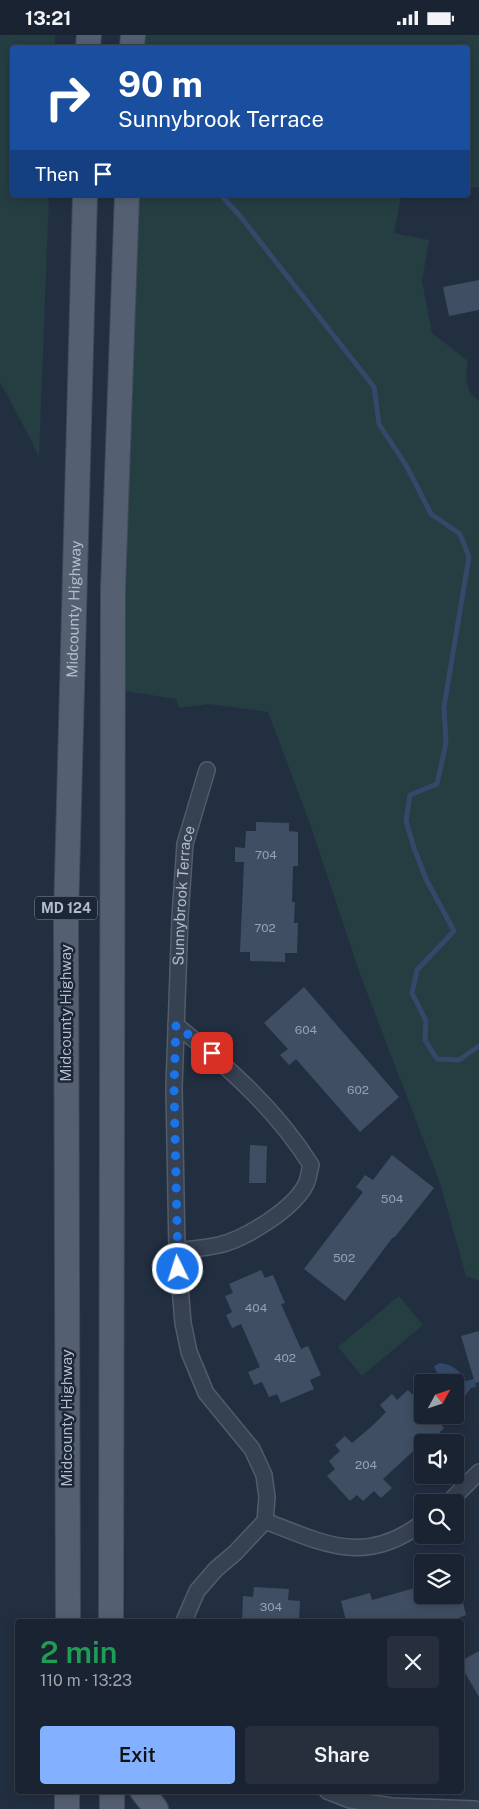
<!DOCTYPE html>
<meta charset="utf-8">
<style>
body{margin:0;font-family:"Public Sans",sans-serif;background:#272f3d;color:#f1f3f6;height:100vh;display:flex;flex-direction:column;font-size:19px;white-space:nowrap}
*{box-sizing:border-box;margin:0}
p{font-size:16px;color:#9fa4ab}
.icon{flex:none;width:28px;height:28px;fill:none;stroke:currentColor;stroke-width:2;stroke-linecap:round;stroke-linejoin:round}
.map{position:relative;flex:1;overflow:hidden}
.side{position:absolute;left:15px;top:1584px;width:449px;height:175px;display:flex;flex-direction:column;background:#1a2331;border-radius:5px;box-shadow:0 2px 12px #0003,0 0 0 1px #38404d}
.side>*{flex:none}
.top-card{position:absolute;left:10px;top:10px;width:460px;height:152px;border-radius:5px;box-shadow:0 2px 12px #0003,0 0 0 1px #38404d;background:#1a4fa0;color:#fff;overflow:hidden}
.needle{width:32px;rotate:50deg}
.tools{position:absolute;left:414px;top:1339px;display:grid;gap:10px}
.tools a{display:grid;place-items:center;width:50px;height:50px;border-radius:5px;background:#1a2331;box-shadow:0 2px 12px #0003,0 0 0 1px #38404d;font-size:25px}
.pin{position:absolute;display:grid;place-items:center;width:42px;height:42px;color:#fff;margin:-21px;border-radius:10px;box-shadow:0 2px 8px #0006}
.me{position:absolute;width:55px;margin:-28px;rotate:356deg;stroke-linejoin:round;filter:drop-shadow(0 0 4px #0008)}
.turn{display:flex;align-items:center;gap:18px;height:105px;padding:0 25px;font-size:22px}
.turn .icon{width:65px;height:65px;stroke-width:2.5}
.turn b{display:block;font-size:35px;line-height:42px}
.then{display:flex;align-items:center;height:48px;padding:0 25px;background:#0003;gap:10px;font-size:19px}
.round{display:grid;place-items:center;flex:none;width:52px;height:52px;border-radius:5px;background:#272f3d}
.head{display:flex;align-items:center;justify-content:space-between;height:85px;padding:0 25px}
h1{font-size:30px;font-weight:600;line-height:38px;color:#1e9e55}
.primary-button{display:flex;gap:10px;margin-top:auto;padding:10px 25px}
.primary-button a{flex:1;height:58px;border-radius:5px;background:#84b1ff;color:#111;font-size:20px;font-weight:600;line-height:58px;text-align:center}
.primary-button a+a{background:#272f3d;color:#f1f3f6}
.status{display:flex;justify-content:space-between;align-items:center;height:35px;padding:0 25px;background:#1a2331;direction:ltr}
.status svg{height:14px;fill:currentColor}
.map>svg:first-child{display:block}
.green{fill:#243e42}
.water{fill:#34496a}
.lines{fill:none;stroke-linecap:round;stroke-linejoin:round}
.stream{stroke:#34496a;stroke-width:5}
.building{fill:#404e64}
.minor-casing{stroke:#515c6b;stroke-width:18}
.primary-casing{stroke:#3f4a5a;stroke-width:26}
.minor{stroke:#364151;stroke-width:15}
.primary{stroke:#546071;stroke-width:24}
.route{stroke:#1a73e8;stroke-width:9;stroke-dasharray:0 16.2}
.labels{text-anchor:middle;stroke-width:5;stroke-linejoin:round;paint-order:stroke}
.number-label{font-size:12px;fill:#96a0b1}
.shield{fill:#1b2636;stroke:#858f9e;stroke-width:1}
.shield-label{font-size:14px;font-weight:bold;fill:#b2bccb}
.street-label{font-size:15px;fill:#b2bccb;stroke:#1b2636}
</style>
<div class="status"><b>13:21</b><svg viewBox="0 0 49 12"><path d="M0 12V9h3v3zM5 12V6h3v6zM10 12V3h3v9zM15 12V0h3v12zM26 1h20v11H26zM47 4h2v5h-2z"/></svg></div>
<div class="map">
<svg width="479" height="1774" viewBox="0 0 479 1774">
<rect width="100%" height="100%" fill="#222f41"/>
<!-- green -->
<g class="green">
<path d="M0 0H55V12H12V160H49L39 422 31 405 0 347Z"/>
<path d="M134 0H479V152L468 153V12H132Z"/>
<path d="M127 160H401L394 198 429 205 422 246 432 298 468 326C465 340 465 358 479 366V1246L466 1241 440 1148 361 942 309 786 268 677 209 669 179 673 176 664 112 654Z"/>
<path d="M399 1261 423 1290 362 1341 338 1312Z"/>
</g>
<!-- water -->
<path class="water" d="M440 1328C453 1330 460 1335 465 1346L474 1344 476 1352 471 1353 462 1365 456 1364 455 1348 449 1347 448 1345C440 1343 437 1339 434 1331Z"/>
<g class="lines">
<!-- stream -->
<path class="stream" d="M221 160 240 181 374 352 379 389 407 432 431 479 460 499 469 522 444 672 446 708 437 749 410 760 406 786 414 813 426 844 454 896 417 935 412 958 426 986 425 1005 437 1024 459 1025 479 1011"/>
</g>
<!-- building -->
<g class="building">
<path d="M479 245V275L449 281 443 252Z"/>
<path d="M256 787 289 788V796L298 797V831H293L292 867H295L294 888H298L297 918H285V927L250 926V917H240L244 827H235V812L245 813 246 796H256Z"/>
<path d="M304 952 399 1062 360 1097 296 1024 289 1030 280 1020 288 1014 264 988Z"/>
<path d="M250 1110 267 1111 266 1148H249Z"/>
<path d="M392 1120 434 1153 394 1203 393 1202 345 1266 304 1234 363 1157 356 1152 365 1140 373 1145Z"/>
<path d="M261 1235 265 1243 273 1240 285 1268 281 1269 301 1314 308 1311 321 1340 310 1345 314 1354 281 1368 277 1359 269 1362 262 1347 254 1350 248 1337 260 1332 241 1289 232 1293 226 1280 232 1277 225 1261 233 1258 229 1249Z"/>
<path d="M479 1296V1347L475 1348 461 1301Z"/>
<path d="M422 1354V1380H433L444 1393 429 1408H422L383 1444 392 1453 381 1463 374 1456 363 1466 357 1460 350 1466 327 1441 335 1434 329 1426 340 1416 335 1410 345 1401 352 1408 371 1392 386 1377 380 1370 392 1359 397 1365 408 1355 414 1361Z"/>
<path d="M422 1551V1560H461L466 1580 458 1583 459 1586H346L341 1566 370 1558 372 1565Z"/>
<path d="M254 1552 289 1554 288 1565 300 1566 299 1586H242L243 1561 253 1562Z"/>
<path d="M479 1616V1662L461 1631V1626Z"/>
</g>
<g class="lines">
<!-- minor casing -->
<g class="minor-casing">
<g id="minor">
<path d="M176 990C227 1031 276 1074 311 1130 309 1136 309 1143 306 1149 294 1174 245 1204 219 1210 205 1213 191 1214 177 1216"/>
<path d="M448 1468 479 1437"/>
<path d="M265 1486C325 1509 365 1531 422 1488"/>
<path id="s1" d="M184 1586 197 1556 216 1534 235 1518 265 1486 267 1462 264 1440 252 1414 206 1358 189 1317 183 1288 177 1216 174 1052 180 882 185 809 207 735"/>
<path d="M327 1756 350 1765 392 1771 475 1774"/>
</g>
</g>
<!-- primary casing -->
<g class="primary-casing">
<g id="primary">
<path d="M88 12 89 0"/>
<path d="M132 12 133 0"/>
<path id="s2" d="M68 1586 66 881 85 160"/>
<path d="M111 1586 113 554 127 160"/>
<path d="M112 1756V1774"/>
<path d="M142 1756 156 1774"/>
<path d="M67 1774V1756"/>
</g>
</g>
<!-- minor -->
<use href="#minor" class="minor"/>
<!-- primary -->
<use href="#primary" class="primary"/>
</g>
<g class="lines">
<!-- route -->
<path class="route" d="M178 1234 174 1052 176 990 212 1018"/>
</g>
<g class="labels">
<!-- number labels -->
<g class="number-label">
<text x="266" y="824">704</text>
<text x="265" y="897">702</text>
<text x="306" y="999">604</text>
<text x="358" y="1059">602</text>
<text x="392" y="1168">504</text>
<text x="344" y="1227">502</text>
<text x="256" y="1277">404</text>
<text x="285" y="1327">402</text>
<text x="366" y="1434">204</text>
<text x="271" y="1576">304</text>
</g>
<!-- shield labels -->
<rect class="shield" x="35" y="861.5" width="62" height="23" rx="4"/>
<g class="shield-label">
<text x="66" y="878">MD 124</text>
</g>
<!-- street labels -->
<g class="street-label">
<text dy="5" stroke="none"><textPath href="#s2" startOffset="1012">Midcounty Highway</textPath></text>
<text dy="5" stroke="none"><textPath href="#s1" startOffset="780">Sunnybrook Terrace</textPath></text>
<text transform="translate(66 978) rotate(-90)" y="5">Midcounty Highway</text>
<text transform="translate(67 1383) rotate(-90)" y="5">Midcounty Highway</text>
</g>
</g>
</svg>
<div class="tools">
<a><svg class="needle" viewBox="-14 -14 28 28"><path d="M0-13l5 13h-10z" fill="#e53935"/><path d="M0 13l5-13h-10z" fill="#9fa4ab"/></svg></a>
<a><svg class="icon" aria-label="sound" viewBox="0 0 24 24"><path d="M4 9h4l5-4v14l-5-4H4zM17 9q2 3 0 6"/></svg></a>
<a><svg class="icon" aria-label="search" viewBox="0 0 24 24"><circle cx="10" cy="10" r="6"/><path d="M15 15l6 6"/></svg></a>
<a><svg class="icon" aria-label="layers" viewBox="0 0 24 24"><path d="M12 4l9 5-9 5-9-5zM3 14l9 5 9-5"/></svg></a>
</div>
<div class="pin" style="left:212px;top:1018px;background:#d93025"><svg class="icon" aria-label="arrive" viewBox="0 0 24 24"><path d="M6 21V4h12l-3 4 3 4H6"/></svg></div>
<svg class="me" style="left:178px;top:1234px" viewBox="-20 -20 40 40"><circle r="17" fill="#1a73e8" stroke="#fff" stroke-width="3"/><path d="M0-11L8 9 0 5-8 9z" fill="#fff"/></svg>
<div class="top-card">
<div class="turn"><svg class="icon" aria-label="right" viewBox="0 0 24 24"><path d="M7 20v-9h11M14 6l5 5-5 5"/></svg><div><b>90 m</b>Sunnybrook Terrace</div></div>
<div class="then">Then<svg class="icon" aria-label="arrive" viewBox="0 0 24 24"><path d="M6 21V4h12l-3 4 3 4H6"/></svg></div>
</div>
<section class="side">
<div class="head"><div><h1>2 min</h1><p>110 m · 13:23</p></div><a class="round"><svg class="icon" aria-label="close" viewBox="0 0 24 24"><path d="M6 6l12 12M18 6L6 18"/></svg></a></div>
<div class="primary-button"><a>Exit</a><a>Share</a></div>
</section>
</div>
